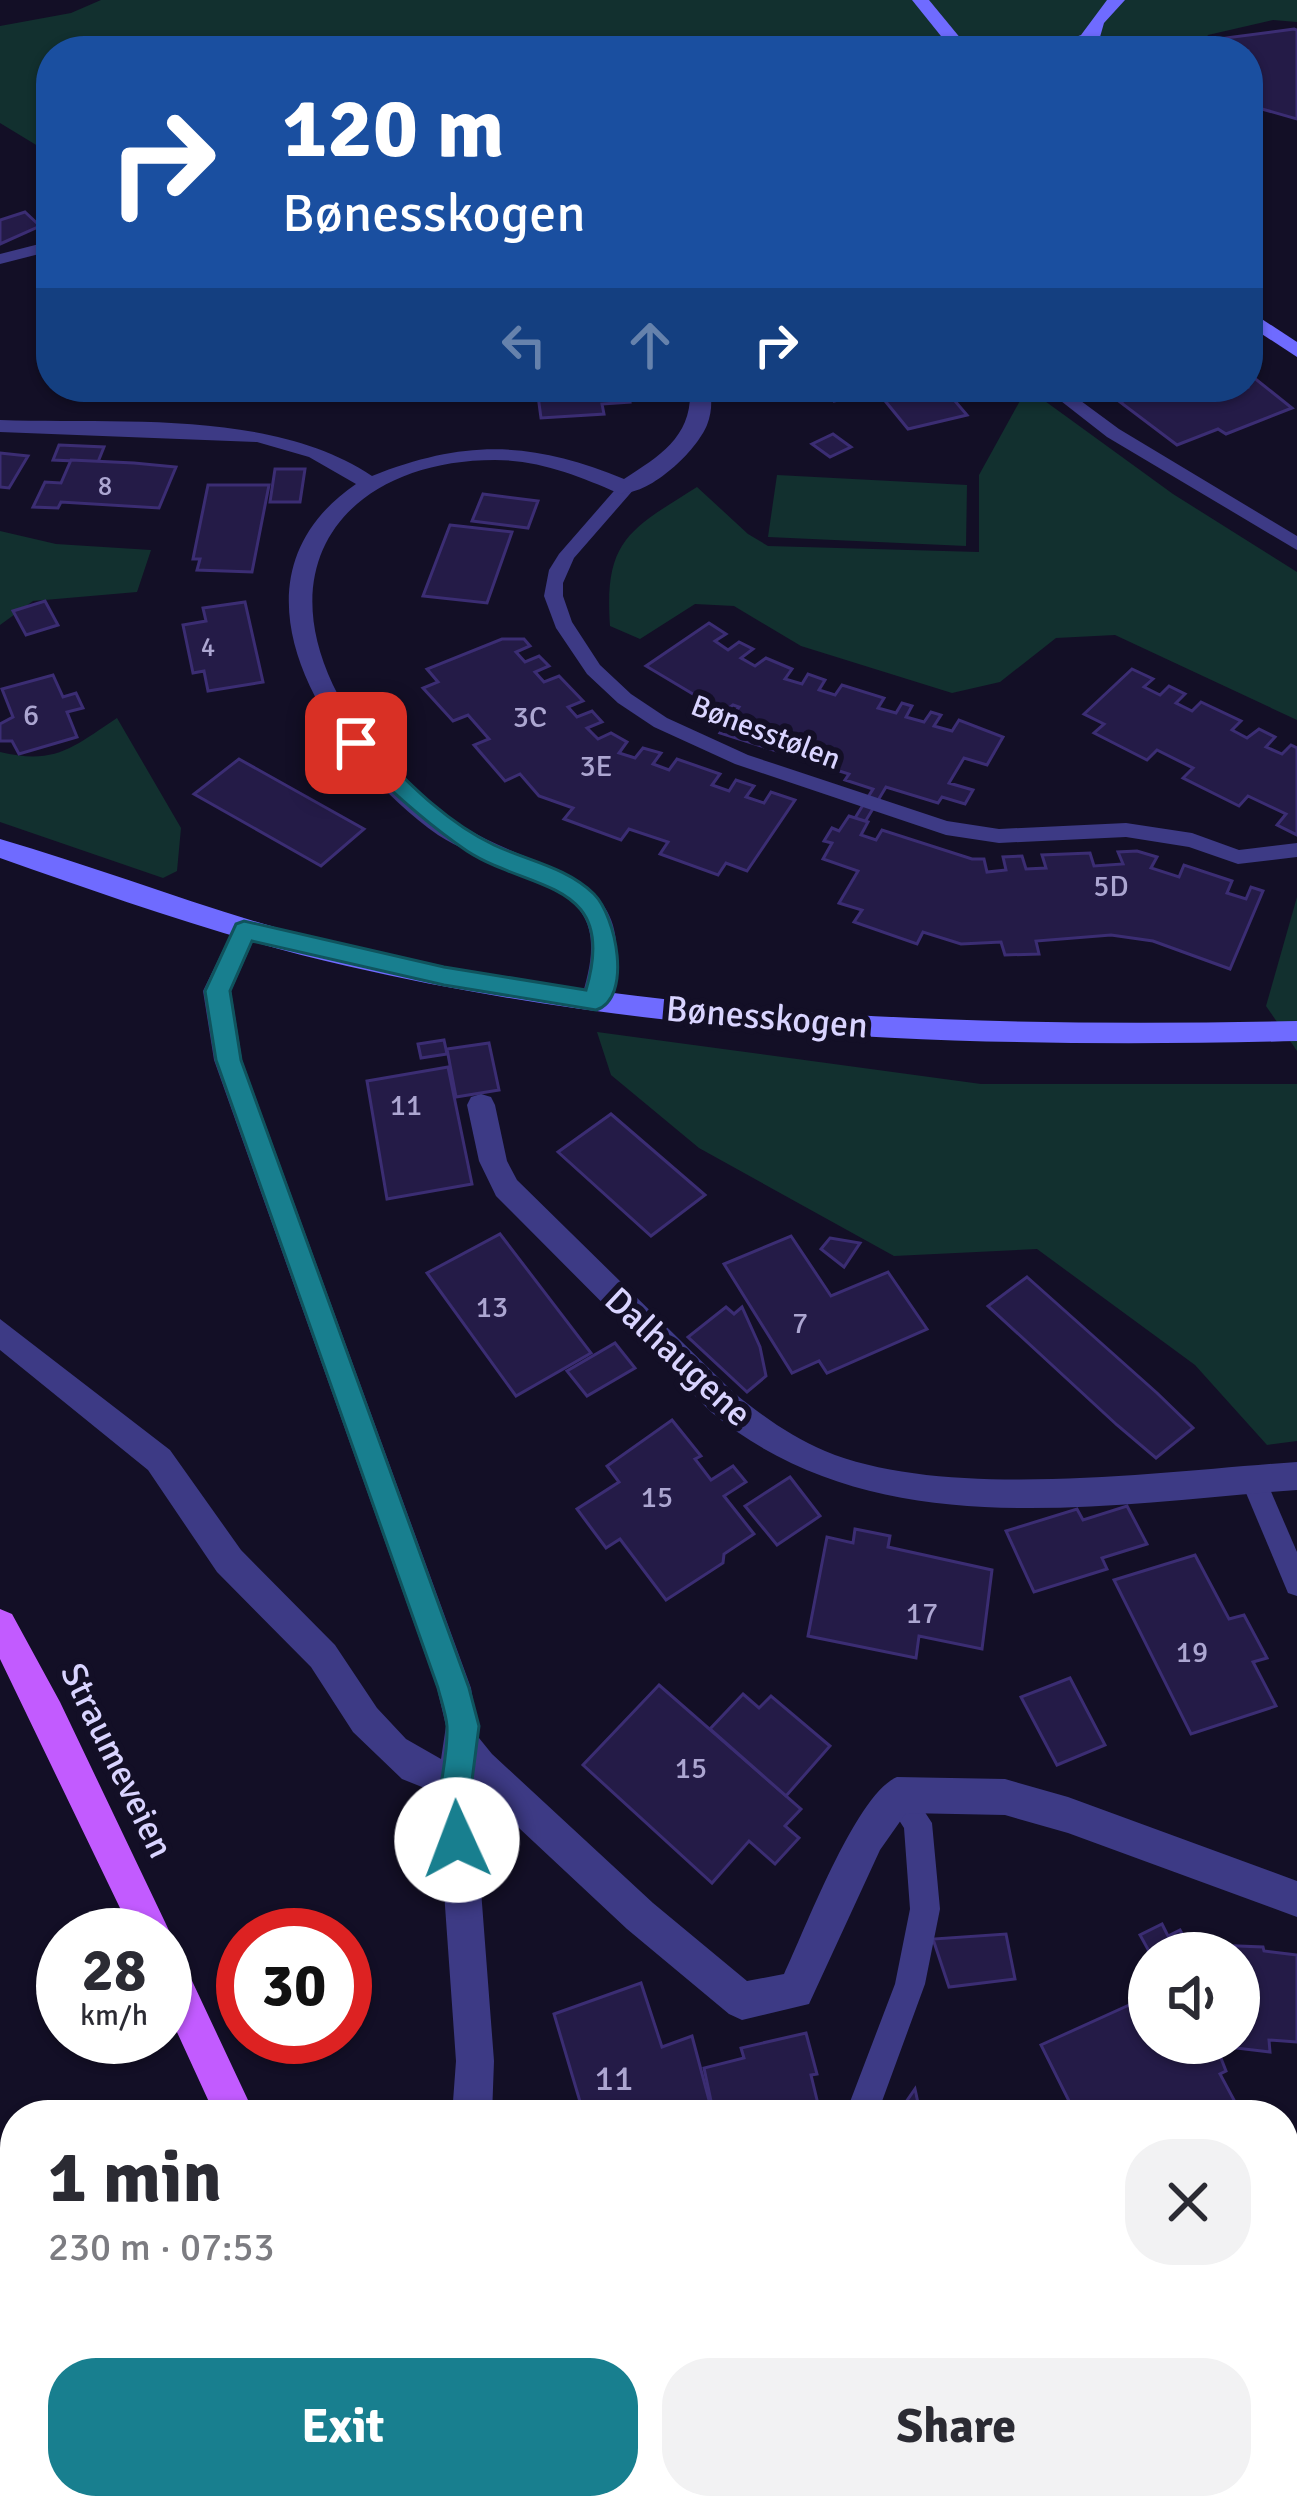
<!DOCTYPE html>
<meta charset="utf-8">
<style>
body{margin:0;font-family:Signika,sans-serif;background:#f2f2f3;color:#2b2b33;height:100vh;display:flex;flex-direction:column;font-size:45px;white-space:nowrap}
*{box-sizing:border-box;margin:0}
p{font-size:39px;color:#7c7c81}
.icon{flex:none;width:66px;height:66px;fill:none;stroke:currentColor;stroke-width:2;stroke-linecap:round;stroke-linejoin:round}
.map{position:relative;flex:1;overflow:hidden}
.side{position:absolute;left:0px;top:2100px;width:1299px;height:420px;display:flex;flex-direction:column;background:#fff;border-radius:48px 48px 0 0;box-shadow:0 3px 9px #0004}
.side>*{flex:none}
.hud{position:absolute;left:36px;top:36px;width:1227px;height:366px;border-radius:48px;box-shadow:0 3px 9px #0004;background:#1a4fa0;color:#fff;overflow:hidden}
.fabs{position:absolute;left:1128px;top:1932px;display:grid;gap:24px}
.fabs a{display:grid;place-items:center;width:132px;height:132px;border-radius:50%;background:#fff;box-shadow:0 3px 9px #0004;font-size:60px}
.speed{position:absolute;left:36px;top:1908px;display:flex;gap:24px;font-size:60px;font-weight:700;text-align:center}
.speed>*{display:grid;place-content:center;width:156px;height:156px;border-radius:50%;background:#fff;box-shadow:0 3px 9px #0004;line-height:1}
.speed small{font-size:30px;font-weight:400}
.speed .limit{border:18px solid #d22;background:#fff;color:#111}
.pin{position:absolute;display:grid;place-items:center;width:102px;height:102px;color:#fff;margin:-51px;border-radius:24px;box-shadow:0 6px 18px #0006}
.me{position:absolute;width:132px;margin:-66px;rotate:358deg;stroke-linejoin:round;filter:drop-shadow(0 0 9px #0008)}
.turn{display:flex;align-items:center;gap:42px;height:252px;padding:0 48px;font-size:54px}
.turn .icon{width:156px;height:156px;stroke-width:2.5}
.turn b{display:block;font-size:84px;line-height:102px}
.lanes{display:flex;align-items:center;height:114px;padding:0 48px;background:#0003;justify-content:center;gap:60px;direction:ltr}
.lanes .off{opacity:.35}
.round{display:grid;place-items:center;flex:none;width:126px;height:126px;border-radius:48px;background:#f2f2f3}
.summary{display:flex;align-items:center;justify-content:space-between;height:204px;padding:0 48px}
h1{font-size:72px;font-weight:700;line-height:90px}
.primary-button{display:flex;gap:24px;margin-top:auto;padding:24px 48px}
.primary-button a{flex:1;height:138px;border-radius:48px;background:#187f8f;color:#fff;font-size:48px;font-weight:700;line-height:138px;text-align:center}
.primary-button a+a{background:#f2f2f3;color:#2b2b33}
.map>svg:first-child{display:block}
.green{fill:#12302f}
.water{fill:#0a1f44}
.building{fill:#241b47;stroke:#3b2d73;stroke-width:3}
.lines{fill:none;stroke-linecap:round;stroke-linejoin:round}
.service{fill:#3d3a85;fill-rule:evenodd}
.minor{fill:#3d3a85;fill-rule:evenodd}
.secondary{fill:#6f6bff;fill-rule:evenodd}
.primary{fill:#c25bff;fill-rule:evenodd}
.route{fill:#187f8f;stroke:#10535d;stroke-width:3}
.labels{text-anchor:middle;stroke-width:12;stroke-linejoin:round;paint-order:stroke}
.far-number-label{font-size:27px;fill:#aca6d1}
.number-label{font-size:30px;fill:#aca6d1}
.far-street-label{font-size:30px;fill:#d9d4ff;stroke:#130f26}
.street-label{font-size:36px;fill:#d9d4ff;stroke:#130f26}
.near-number-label{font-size:36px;fill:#aca6d1}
</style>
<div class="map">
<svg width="1297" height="2520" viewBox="0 0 1297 2520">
<rect width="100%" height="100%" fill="#130f26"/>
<!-- green -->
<g class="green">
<path d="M101 0H1297V22L1273 20 1208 35 1199 51H51V154L0 123V26L71 13Z"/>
<path d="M1027 388 1173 494 1297 572V720L1115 635 1056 638 1000 682 952 693 801 646 734 606 695 604 640 639 610 626C604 540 629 530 697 487L748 534 768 546 979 552V475Z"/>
<path d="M777 475 967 485 966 546 768 537Z"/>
<path d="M0 531 56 544 151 550 137 592 33 601 0 625Z"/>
<path d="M117 718 181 828 177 871 163 878 0 822V752C55 765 72 748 117 718Z"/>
<path d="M1297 897V1051L1266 1006Z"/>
<path d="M597 1032 981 1084H1297V1441L1267 1445 1195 1365 1037 1249 894 1256 699 1148 611 1075Z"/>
<path d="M1297 2248V2520H588L577 2505H1284V2253Z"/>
</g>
<!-- water -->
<path class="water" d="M0 2162 15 2202V2505H128L133 2520H0Z"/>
<!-- building -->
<g class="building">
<path d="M1294 29 1297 30V119L1248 105V51H1231L1218 39Z"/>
<path d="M25 212 40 226 0 244V220Z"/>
<path d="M1248 373 1292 408 1226 434 1218 429 1177 445 1120 402 1160 387H1248Z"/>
<path d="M537 387H627L628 390 538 396Z"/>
<path d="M823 387H943L967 415 908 429 877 391 834 401Z"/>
<path d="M628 390 630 402 602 404 604 414 541 418 538 396Z"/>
<path d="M833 434 851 447 830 457 812 444Z"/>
<path d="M59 445 104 447 98 462 53 460Z"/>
<path d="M0 453 28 456 9 488 0 487Z"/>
<path d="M71 460 134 463 176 467 159 508 61 502 58 508 33 507 45 482 61 483Z"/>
<path d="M275 469H305L300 502H270Z"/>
<path d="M208 485H269L252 572 197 570 200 559H193Z"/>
<path d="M483 494 538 501 528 528 472 521Z"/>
<path d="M450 525 512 532 487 603 423 596Z"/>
<path d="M45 601 58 625 26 635 13 611Z"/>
<path d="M245 602 263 682 208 691 204 671 193 673 183 625 206 621 203 608Z"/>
<path d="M709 623 726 634 715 641 728 650 739 642 753 649 741 658 755 666 766 658 792 669 785 679 802 684 808 674 825 680 819 690 835 695 842 685 884 698 878 708 896 713 902 703 912 706 906 717 924 722 931 712 941 715 934 726 952 731 959 720 1003 737 987 765 964 758 949 783 973 790 965 804 942 797 938 803 886 787 865 822 855 818 873 789 845 780 849 774 720 733 739 707 733 705 723 712 646 666Z"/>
<path d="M502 639H524L530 646 516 652 525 662 539 656 549 666 535 672 544 682 559 676 583 701 568 707 577 717 592 711 602 722 587 728 598 739 611 733 627 742 619 753 635 758 643 748 661 753 653 764 669 770 677 759 720 774 712 785 729 791 736 780 754 786 746 797 764 803 771 792 795 800 747 871 726 863 718 875 660 854 668 842 629 829 621 840 564 819 573 808 539 796 520 774 505 781 474 745 489 739 468 715 453 721 423 688 438 682 427 669Z"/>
<path d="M1132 669 1153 679 1144 687 1160 695 1169 686 1185 694 1176 703 1192 711 1201 702 1241 721 1232 730 1247 738 1259 729 1275 737 1266 747 1282 754 1291 745 1297 748V835L1277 825 1286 814 1248 796 1239 806 1183 778 1193 768 1157 750 1147 760 1094 733 1104 724 1084 714Z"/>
<path d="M53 675 63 697 76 693 83 708 67 712 77 737 19 754 12 741H0V724L13 717 2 689Z"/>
<path d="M239 759 364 829 321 866 194 794Z"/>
<path d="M849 816 868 822 861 835 876 840 882 830 972 859H984L987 872 1006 870 1003 857 1022 856 1026 869 1046 868 1042 855 1090 853 1094 866 1123 864 1118 852 1137 851 1157 857 1151 868 1179 877 1184 865 1232 881 1227 893 1246 899 1251 887 1263 891 1230 969 1153 941 1111 935 1036 941 1039 954 1005 955 1001 942 961 944 923 932 917 944 854 922 862 910 839 903 858 871 823 859 832 843 824 841 832 828 839 831Z"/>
<path d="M444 1040 447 1054 421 1058 418 1044Z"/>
<path d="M489 1043 499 1090 456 1097 447 1049Z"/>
<path d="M448 1067 472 1184 387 1199 367 1081Z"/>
<path d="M611 1114 705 1195 651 1236 558 1152Z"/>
<path d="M500 1234 591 1353 516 1396 427 1273Z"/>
<path d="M791 1236 831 1296 888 1272 927 1329 827 1373 819 1361 792 1373 724 1264Z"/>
<path d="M830 1238 860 1243 844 1267 821 1249Z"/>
<path d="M1027 1277 1157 1393 1193 1428 1156 1458 1117 1425 988 1306Z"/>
<path d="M726 1307 734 1314 742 1307 760 1347 766 1376 747 1392 688 1337Z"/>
<path d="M615 1343 635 1368 587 1396 567 1371Z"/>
<path d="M672 1420 701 1456 695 1459 711 1480 733 1466 746 1482 724 1496 754 1534 724 1554 723 1563 666 1600 620 1539 606 1548 577 1509 619 1482 607 1466Z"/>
<path d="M790 1477 820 1516 777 1545 745 1506Z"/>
<path d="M1127 1506 1147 1544 1102 1558 1107 1569 1034 1592 1006 1531 1077 1509 1083 1520Z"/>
<path d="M855 1529 890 1536 888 1547 992 1570 982 1649 919 1636 916 1658 808 1636 827 1537 853 1543Z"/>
<path d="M1195 1555 1229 1619 1244 1615 1267 1658 1253 1662 1276 1706 1191 1734 1114 1580Z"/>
<path d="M1070 1678 1105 1745 1057 1765 1021 1697Z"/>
<path d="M659 1685 801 1809 785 1826 799 1838 775 1864 749 1841 712 1883 583 1765Z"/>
<path d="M743 1694 759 1708 771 1696 830 1746 786 1796 710 1729Z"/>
<path d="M1162 1924 1168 1936 1180 1930 1188 1944 1263 1947 1264 1951 1297 1955V2042L1269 2040 1270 2052 1236 2048 1239 1953H1150L1140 1935Z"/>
<path d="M1006 1934 1015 1979 949 1987 933 1939Z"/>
<path d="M641 1983 662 2047 692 2036 713 2115H584L554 2014Z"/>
<path d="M1149 1996V2043H1215L1226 2071 1220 2074 1242 2115H1076L1041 2045Z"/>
<path d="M806 2033 817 2074 811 2075 818 2104 786 2111 787 2115H714L704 2068 744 2058 741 2048Z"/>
<path d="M915 2089 920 2112 927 2110 930 2115H897Z"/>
<path d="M1297 2253V2292L1288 2296 1284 2292 1291 2288 1284 2263Z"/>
</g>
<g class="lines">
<!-- service -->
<g class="service">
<path d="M51 241V251L0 264V254Z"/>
<path d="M1043 387H1062L1119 429 1297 536V550L1107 437Z"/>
<path d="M626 483 635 488 574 558 563 583V596L572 622 600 665 631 694 667 718 748 755 947 821 999 829 1126 823 1192 833 1239 850 1297 843V857L1238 864 1189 847 1126 837 999 843 946 835 735 764 654 727 618 703 587 674 556 628 544 596 549 570 559 554 620 484Z"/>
<path d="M1254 1469 1263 1473 1297 1552V1596L1288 1593 1241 1481 1245 1473Z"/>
<path d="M897 1781 907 1785 932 1823 940 1909 925 1984 877 2115H845L895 1984 910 1909 904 1828 883 1795 887 1785Z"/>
</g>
<!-- minor -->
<g class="minor">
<path d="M690 387H710C712 401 712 412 707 425 696 452 648 497 618 493 579 476 539 460 495 460 359 460 270 551 333 685 360 742 408 792 461 825 542 877 646 868 609 1000L595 1010 581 1000C589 972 599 938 581 912 556 873 478 862 438 835 332 760 210 584 356 484L309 457 257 442 0 432V420C118 424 272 409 372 476 466 439 531 441 624 479 661 455 693 436 690 387Z"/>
<path d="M245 920 258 930 231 991 242 1060 471 1688 479 1738 492 1754 653 1903 747 1981 784 1974C805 1930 856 1794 897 1777L1005 1779 1068 1797 1297 1881V1917L1068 1833 1005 1815 906 1813 880 1850 809 2004 742 2020 729 2014 627 1929 473 1785 494 2061 492 2115H452L456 2061 437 1793 402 1779 353 1732 311 1667 217 1572 148 1470 0 1350V1319L170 1450 241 1550 335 1645 377 1708 406 1739 441 1759 446 1726 437 1688 214 1060 203 991 236 923Z"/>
<path d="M481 1094 491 1097 495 1105 507 1161 517 1180 733 1392C761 1415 791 1437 825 1451 948 1502 1164 1471 1297 1462V1490C1100 1504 875 1548 711 1412L496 1196 479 1161 467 1105 471 1097Z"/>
<path d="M541 2505H585L591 2520H547Z"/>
</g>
<!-- secondary -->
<g class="secondary">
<path d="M912 0H929L971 51H953Z"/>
<path d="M1107 0H1125L1104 23 1096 51H1078L1079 47 1038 51 1081 35Z"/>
<path d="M1248 310 1297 342V357L1248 325Z"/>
<path d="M0 839C117 873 229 919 347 946 659 1017 978 1028 1297 1021V1041C978 1049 659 1038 347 966 229 939 114 898 0 858Z"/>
</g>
<!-- primary -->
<g class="primary">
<path d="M0 1609 12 1614 60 1702 165 1922 171 1935 166 1946 178 1951 255 2115H215L165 2006V1935H133L0 1659Z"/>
<path d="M393 2505H438L444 2520H400Z"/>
</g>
</g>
<!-- route -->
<path class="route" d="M356 736 364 738C403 777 443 821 494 845 528 861 566 867 594 894 616 916 633 998 596 1010L444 985 252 941 230 991 241 1060 469 1688 479 1726 470 1796 474 1840 469 1852 457 1856 446 1852C428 1809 449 1769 447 1726 446 1714 441 1700 438 1688L216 1060 205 991 236 924 244 921 444 967 586 990C619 879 530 892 467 851 423 821 386 787 349 749L345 743Z"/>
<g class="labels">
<!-- far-number labels -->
<g class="far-number-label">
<text x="105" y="495">8</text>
<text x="208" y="656">4</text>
</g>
<!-- number labels -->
<g class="number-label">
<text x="31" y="725">6</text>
<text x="530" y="727">3C</text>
<text x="596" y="776">3E</text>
<text x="1111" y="896">5D</text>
<text x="406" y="1115">11</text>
<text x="492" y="1317">13</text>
<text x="800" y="1333">7</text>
<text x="657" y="1507">15</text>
<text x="922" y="1623">17</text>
<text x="1192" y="1662">19</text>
<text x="691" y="1778">15</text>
</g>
<!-- far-street labels -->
<g class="far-street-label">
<text transform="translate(766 732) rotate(21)" y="10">Bønesstølen</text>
</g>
<!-- street labels -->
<g class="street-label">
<text transform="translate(767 1016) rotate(5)" y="13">Bønesskogen</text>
<text transform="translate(679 1356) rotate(43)" y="13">Dalhaugene</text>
<text transform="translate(118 1760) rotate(64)" y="13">Straumeveien</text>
</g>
<!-- near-number labels -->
<g class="near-number-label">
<text x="614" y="2090">11</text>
</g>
</g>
</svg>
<div class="fabs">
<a><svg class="icon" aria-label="sound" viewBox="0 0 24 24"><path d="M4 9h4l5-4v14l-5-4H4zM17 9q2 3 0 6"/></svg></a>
</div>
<div class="speed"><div>28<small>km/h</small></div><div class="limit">30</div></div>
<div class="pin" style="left:356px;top:743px;background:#d93025"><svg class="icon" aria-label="arrive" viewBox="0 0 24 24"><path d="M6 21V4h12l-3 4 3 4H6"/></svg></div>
<svg class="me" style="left:457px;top:1840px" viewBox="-20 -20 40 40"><circle r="19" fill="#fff"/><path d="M0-13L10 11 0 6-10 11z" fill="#187f8f"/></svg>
<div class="hud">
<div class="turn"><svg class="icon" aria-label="right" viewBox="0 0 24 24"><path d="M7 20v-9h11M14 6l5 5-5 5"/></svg><div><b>120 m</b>Bønesskogen</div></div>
<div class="lanes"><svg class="icon off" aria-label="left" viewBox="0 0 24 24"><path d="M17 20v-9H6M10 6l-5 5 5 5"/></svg><svg class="icon off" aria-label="ahead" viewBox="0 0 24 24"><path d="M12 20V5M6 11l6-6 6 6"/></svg><svg class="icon" aria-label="right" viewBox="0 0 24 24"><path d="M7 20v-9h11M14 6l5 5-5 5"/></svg></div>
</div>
<section class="side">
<div class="summary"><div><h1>1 min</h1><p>230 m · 07:53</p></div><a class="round"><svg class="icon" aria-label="close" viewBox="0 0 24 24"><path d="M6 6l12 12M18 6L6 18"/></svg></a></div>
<div class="primary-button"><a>Exit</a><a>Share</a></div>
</section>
</div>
